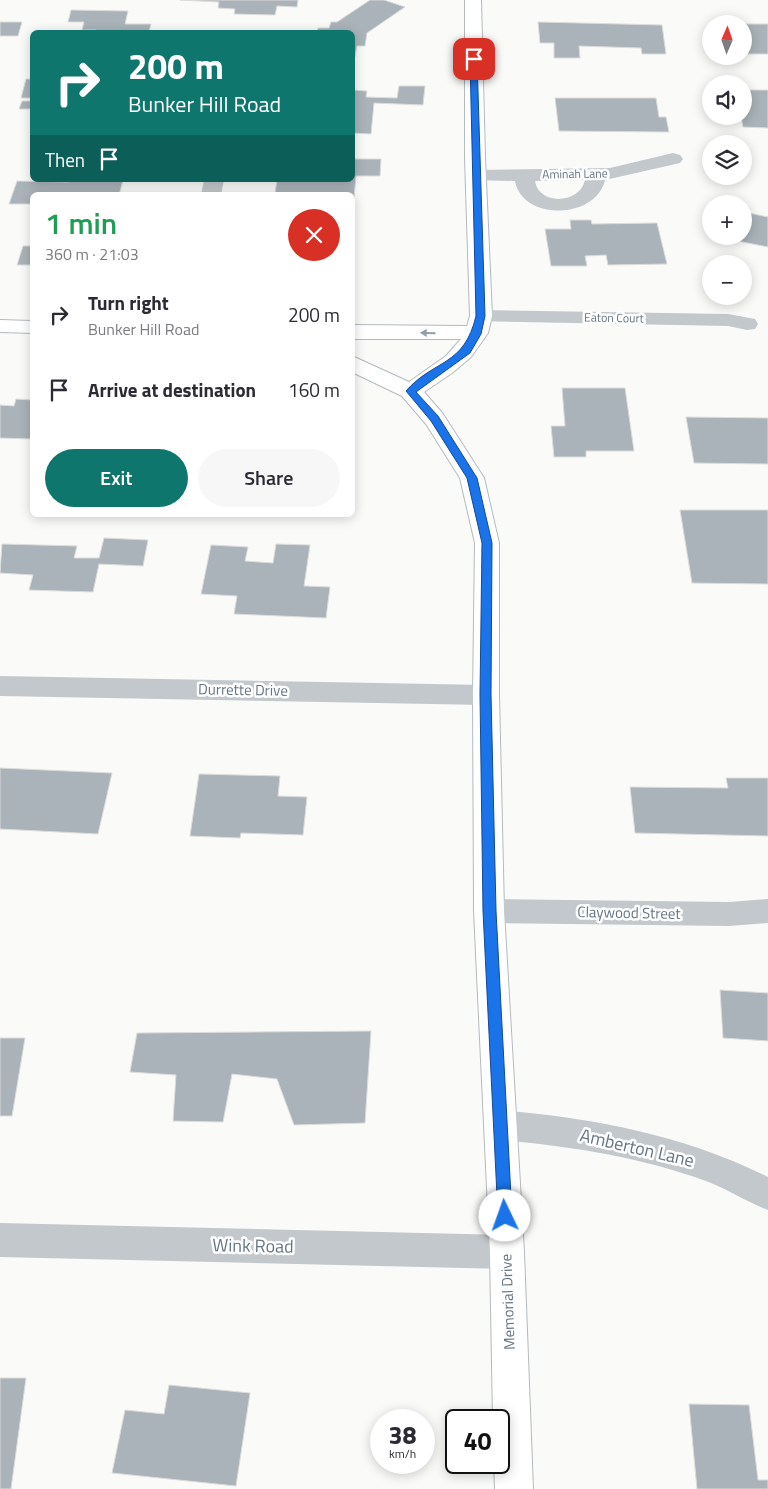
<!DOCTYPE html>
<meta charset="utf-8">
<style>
body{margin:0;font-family:"Titillium Web",sans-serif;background:#f7f7f7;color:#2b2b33;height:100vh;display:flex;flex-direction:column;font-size:19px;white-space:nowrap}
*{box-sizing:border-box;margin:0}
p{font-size:16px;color:#7c7c81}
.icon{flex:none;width:28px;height:28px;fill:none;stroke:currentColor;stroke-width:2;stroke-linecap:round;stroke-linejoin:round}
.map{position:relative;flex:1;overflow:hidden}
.side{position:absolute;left:30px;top:192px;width:325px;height:325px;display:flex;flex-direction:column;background:#fff;border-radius:8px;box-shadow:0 2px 12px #0003}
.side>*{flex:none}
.guide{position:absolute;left:30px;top:30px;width:325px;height:152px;border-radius:8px;box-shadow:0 2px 12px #0003;background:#0f766e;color:#fff;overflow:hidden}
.needle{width:32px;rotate:2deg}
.controls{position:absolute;left:702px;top:15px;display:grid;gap:10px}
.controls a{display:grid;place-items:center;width:50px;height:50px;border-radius:50%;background:#fff;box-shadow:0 2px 12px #0003;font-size:25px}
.speed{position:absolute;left:370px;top:1409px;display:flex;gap:10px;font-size:25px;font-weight:700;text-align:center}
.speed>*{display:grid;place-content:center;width:65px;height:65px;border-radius:50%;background:#fff;box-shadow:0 2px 12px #0003;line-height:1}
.speed small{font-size:12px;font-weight:400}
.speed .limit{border:2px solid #111;border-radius:8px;background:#fff;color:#111}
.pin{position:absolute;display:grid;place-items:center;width:42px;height:42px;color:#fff;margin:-21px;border-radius:10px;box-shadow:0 2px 8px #0006}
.me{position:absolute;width:55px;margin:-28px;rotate:357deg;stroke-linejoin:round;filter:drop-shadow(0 0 4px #0008)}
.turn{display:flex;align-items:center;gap:18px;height:105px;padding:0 15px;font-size:22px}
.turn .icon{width:65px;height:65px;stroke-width:2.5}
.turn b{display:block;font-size:35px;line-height:42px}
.then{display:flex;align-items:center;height:48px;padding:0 15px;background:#0003;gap:10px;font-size:19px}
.round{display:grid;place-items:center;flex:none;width:52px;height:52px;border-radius:26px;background:#f7f7f7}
.summary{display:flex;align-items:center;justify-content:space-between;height:85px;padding:0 15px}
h1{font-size:30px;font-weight:600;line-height:38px;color:#1e9e55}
.primary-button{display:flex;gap:10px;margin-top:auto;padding:10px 15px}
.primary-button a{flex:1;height:58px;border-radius:30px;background:#0f766e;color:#fff;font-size:20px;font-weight:600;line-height:58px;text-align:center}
.primary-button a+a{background:#f7f7f7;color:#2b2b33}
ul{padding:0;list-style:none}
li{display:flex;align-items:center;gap:15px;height:75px;padding:0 15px}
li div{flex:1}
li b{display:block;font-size:19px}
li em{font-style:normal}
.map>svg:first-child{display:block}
.building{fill:#aab3b9;stroke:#dcdcda}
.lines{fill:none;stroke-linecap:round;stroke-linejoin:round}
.secondary-casing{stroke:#b3babf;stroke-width:2}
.street{fill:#c3c8cc;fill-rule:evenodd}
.secondary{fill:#fff;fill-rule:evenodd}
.oneway{fill:#939fa8}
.route{fill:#1a73e8;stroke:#114b97}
.labels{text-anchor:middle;stroke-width:5;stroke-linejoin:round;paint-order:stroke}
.far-street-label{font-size:12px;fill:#657683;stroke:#fff}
.street-label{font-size:15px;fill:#657683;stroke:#fff}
.near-street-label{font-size:18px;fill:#657683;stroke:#fff}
</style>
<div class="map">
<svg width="768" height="1489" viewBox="0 0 768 1489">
<rect width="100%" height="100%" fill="#fafaf8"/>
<!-- building -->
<g class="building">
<path d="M180 0H298L297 7 277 6 275 15 234 14 235 9 218 8 219 2Z"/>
<path d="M370 0H384L405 7 367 33 365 46H357L352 71V32H317L318 28H329L331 22H337Z"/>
<path d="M71 10 128 11 125 24H151L149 32H96V30H82L84 22H68Z"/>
<path d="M0 22H22L18 36H0Z"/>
<path d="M538 22 662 25 666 54H642L641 48 579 46 580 58H554V43H540Z"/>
<rect x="744" y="24" width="24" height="30"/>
<path d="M26 79H32V98H21Z"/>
<path d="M399 86H425L423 105 374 103 371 134 352 133V90L367 91 366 97 397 98Z"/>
<path d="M744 90H768V128L743 127 741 116H744Z"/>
<path d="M555 98H656L659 117H666L669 132 559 131Z"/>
<path d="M22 101H32V109H19Z"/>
<path d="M352 159H381L380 176H356L353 209 352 195 275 193 277 180H352Z"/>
<path d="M70 180H123L119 195H32V204H9L17 181 69 182Z"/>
<path d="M744 212 768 217V247L717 237 744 236Z"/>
<path d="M570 220H591L592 224 657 223 667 264 608 265 606 255 585 256 587 266H551L545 229H571Z"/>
<path d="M23 246H32V265H17Z"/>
<path d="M562 388H625L634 451H586V457H554L551 426H565Z"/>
<path d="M16 399 32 400V439L0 438V405L14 406Z"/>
<path d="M686 417 768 418V464L694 463Z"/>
<path d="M680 510H768V584L692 583Z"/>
<path d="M104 538 148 540 143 566 99 564 93 592 29 590 33 575 0 573 2 544 77 546 74 558H99Z"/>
<path d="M276 544 310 545 304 586 330 587 326 618 234 614 237 596 201 594 211 545 248 547 245 561 273 563Z"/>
<path d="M0 768 112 773 98 834 0 829Z"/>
<path d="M199 774 280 776 278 796 307 797 303 835 241 833 240 838 190 836Z"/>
<path d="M726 778H768V836L635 833 630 787 728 788Z"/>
<path d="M720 990 768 993V1041L723 1038Z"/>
<path d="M371 1031 365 1123 294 1125 277 1079 232 1074 223 1122 173 1121 176 1075 130 1072 137 1033Z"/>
<path d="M0 1038H25L12 1116H0Z"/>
<path d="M0 1378H26L11 1489H0Z"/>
<path d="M169 1385 250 1393 236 1486 112 1473 125 1410 164 1414Z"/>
<path d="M689 1404 749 1405 758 1480H768V1489H697Z"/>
</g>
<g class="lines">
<!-- secondary casing -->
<g class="secondary-casing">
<g id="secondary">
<path d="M465 0H481L485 158 492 316 488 333 471 357 452 373 424 392 443 414 484 478 499 543V695L504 911 524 1252 533 1489H495L494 1462H499V1420H493L490 1252 474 911 473 695 475 543 460 478 426 424 402 396 352 372V356L409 382 446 356 461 339H352V325L467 326 470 316 465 158Z"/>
<path d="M0 320 32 321V333L0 332Z"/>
</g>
</g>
<!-- street -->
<g class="street">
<path d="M673 153 680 155 683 159 680 163 605 180C596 220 522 221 515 181L469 180 466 176 469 172 476 170 610 168ZM585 180C580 204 539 206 535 181Z"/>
<path d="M204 180H224L221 195H201Z"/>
<path d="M481 310 728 314 755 319 758 324 755 329 747 330 728 326 473 321 470 316 473 311Z"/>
<path d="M0 676 486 685 495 688 499 695 495 702 486 705 0 696Z"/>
<path d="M489 899 729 902 768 899V923L729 926 489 923 478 920 474 911 478 902Z"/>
<path d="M500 1110C593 1118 684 1135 768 1177V1210C747 1202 727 1189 706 1181 640 1157 570 1146 500 1140L488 1136 484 1125 488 1114Z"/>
<path d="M0 1223 507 1235 519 1240 524 1252 519 1264 507 1269 0 1257Z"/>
</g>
<!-- secondary -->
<use href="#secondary" class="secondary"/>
</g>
<!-- one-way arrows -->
<defs><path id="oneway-solid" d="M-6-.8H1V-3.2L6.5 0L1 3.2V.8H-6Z" transform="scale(1.25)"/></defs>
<use class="oneway" href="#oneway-solid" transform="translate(428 333) rotate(-179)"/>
<!-- route -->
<path class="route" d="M474 57 477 59 485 316 481 334 470 353 416 392 438 416 477 478 492 543 491 694 496 911 512 1216 510 1221 505 1223 500 1221 498 1216 483 911 480 694 482 543 467 478 431 421 406 391C434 359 464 367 476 316L470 59Z"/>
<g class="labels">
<!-- far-street labels -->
<g class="far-street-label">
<text transform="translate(575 174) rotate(-1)" y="4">Aminah Lane</text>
<text transform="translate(614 318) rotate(1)" y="4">Eaton Court</text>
</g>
<!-- street labels -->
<g class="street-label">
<text transform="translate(243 690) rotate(1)" y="5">Durrette Drive</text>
<text transform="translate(629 913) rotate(1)" y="5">Claywood Street</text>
<text transform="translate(508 1302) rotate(-92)" y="5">Memorial Drive</text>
</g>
<!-- near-street labels -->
<g class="near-street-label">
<text transform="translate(637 1148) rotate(13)" y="6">Amberton Lane</text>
<text transform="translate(253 1246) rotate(1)" y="6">Wink Road</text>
</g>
</g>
</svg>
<div class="controls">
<a><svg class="needle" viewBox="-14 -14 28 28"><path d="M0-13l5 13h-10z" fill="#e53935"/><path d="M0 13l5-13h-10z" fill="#7c7c81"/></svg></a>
<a><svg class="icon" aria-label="sound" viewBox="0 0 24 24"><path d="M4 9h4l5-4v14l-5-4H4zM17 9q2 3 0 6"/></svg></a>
<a><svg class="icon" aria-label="layers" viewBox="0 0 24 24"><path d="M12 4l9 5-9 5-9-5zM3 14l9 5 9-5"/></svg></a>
<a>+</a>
<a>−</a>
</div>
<div class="speed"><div>38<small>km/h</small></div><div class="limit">40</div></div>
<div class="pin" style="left:474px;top:59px;background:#d93025"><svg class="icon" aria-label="arrive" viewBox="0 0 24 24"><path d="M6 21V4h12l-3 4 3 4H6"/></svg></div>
<svg class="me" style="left:505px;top:1216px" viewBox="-20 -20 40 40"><circle r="19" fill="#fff"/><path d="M0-13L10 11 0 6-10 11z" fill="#1a73e8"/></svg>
<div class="guide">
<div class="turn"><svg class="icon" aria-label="right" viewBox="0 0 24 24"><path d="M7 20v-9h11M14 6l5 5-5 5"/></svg><div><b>200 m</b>Bunker Hill Road</div></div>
<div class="then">Then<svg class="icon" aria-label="arrive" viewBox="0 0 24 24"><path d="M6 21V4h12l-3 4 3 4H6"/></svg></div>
</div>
<section class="side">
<div class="summary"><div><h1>1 min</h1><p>360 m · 21:03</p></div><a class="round" style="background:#d93025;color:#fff"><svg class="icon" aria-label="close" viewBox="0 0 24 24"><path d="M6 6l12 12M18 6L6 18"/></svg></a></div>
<ul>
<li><svg class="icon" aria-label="right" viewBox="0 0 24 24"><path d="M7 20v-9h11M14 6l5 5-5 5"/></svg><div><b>Turn right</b><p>Bunker Hill Road</p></div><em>200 m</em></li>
<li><svg class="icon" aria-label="arrive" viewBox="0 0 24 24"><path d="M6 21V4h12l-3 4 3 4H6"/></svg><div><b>Arrive at destination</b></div><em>160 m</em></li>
</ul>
<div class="primary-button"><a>Exit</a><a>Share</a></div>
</section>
</div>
